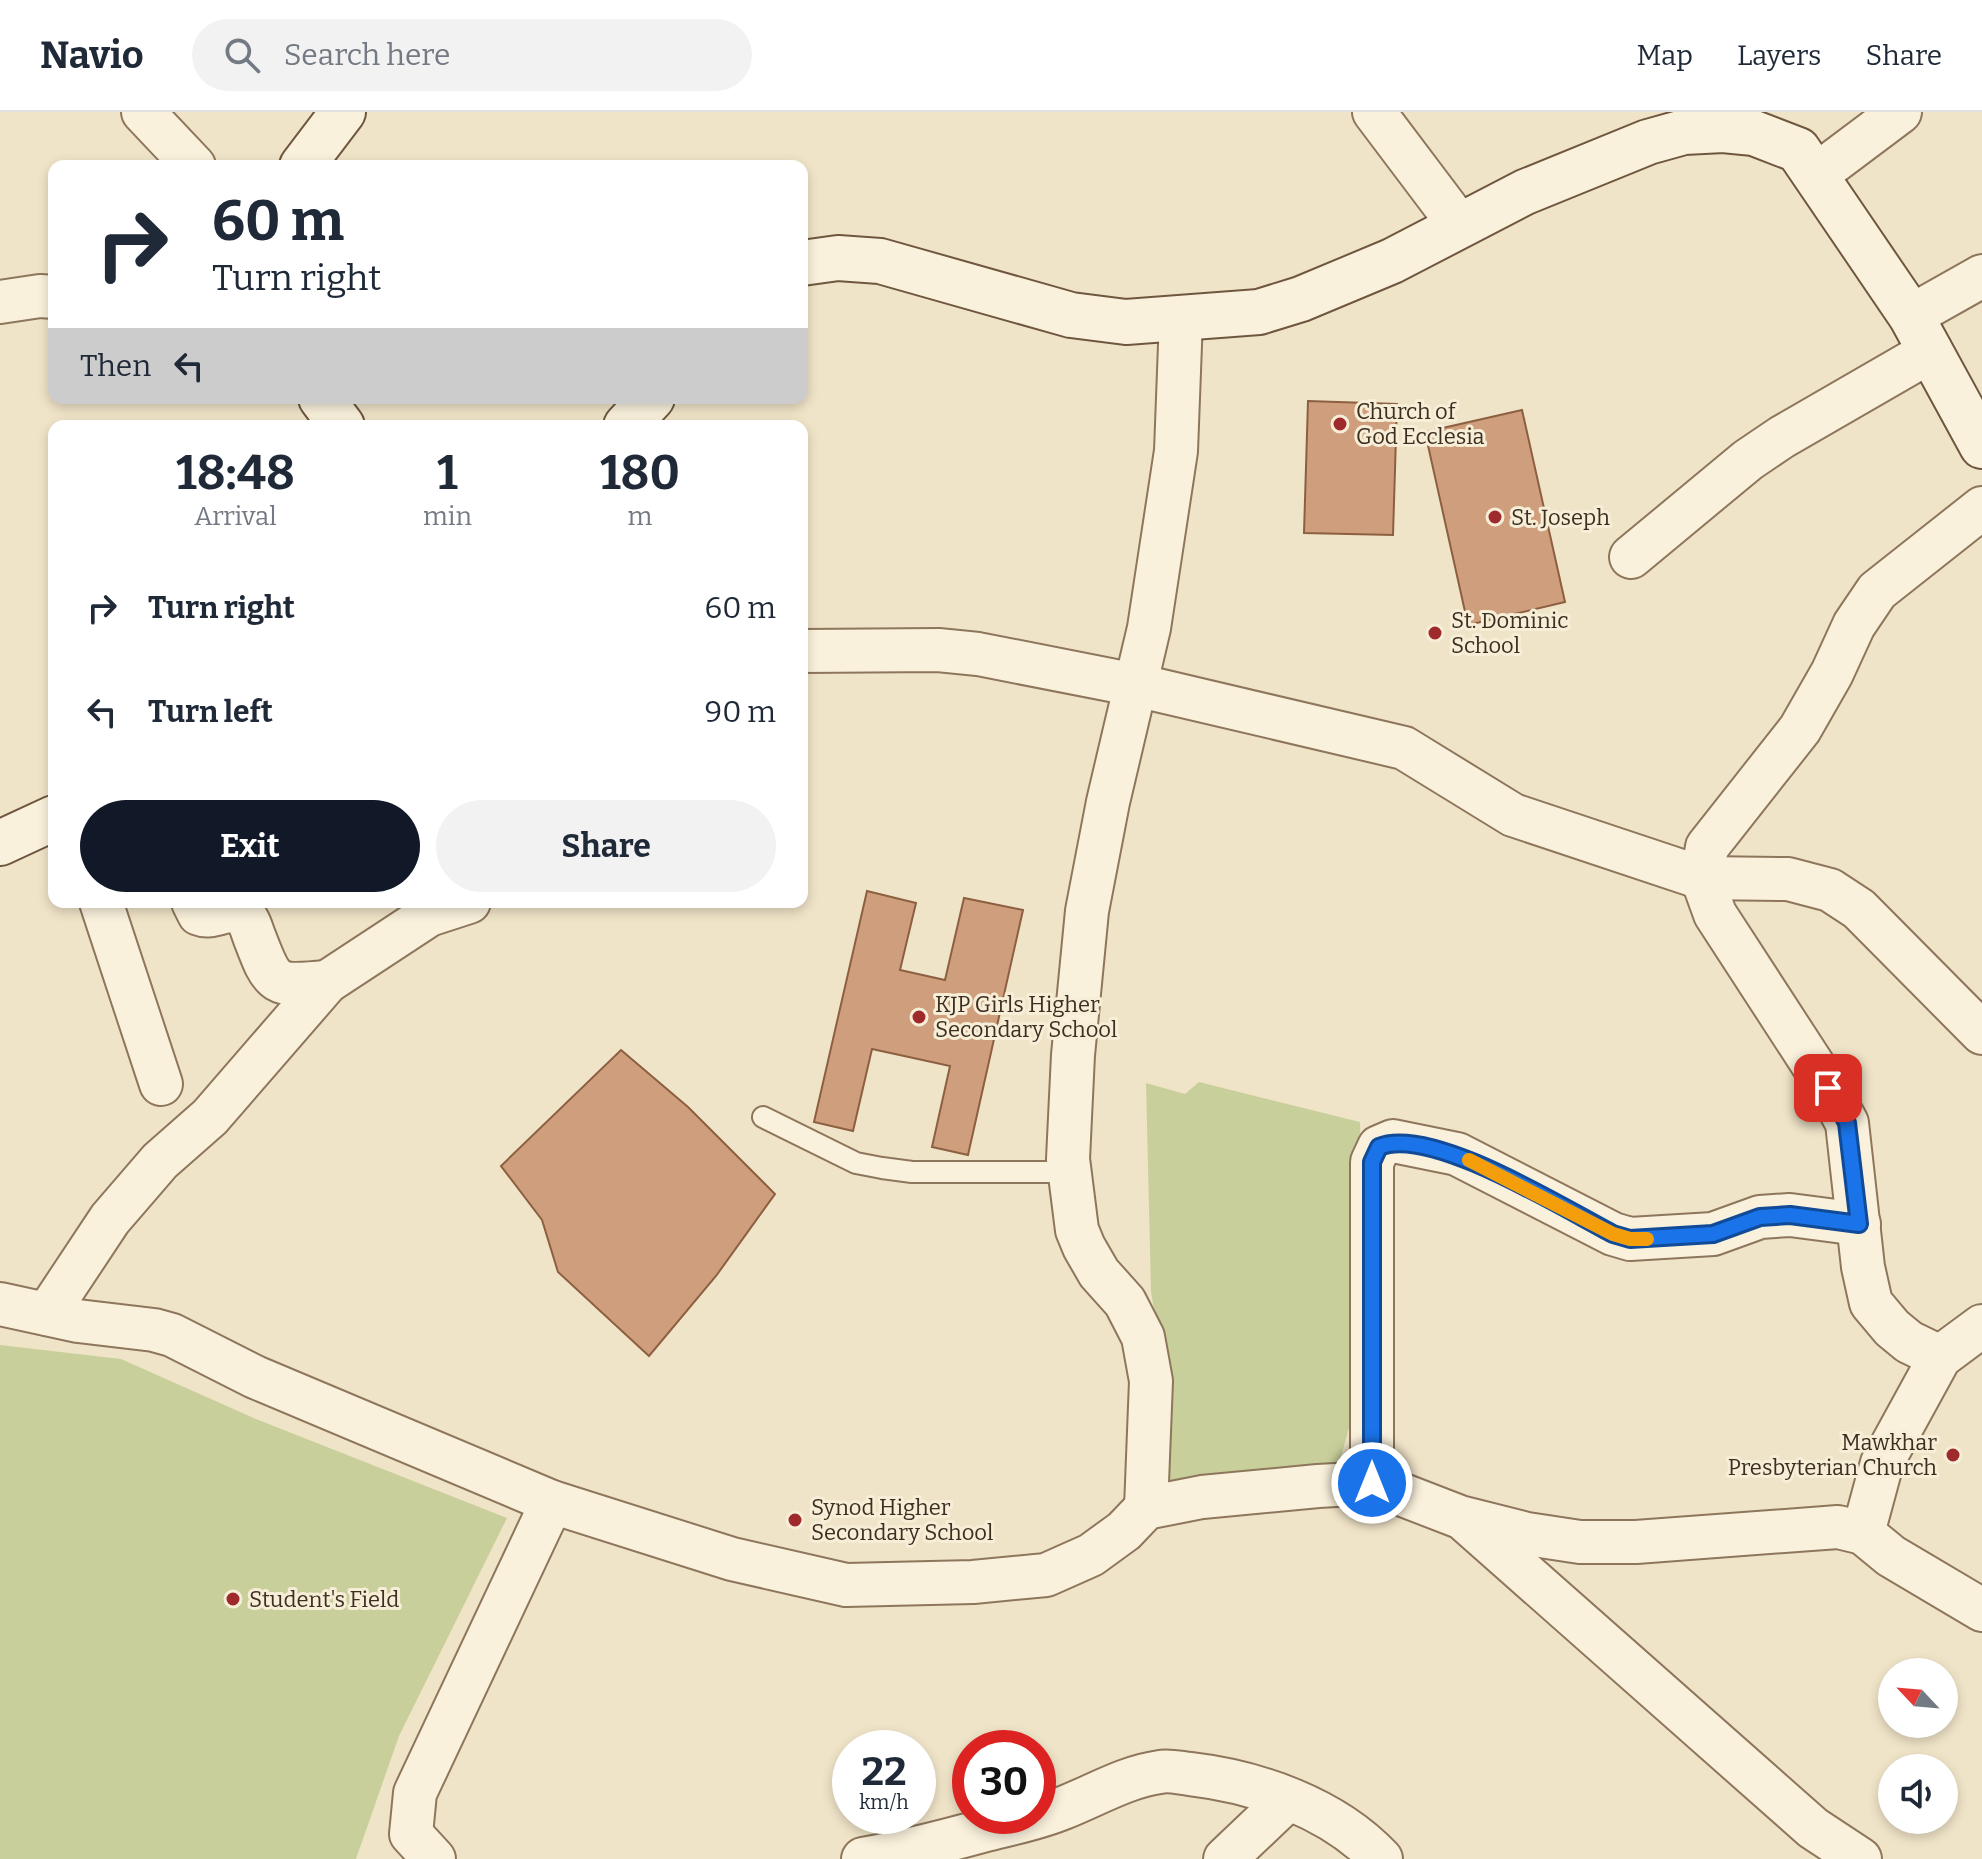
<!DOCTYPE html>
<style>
body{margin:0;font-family:Bitter,serif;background:#f2f2f3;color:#1f2937;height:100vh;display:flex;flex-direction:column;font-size:30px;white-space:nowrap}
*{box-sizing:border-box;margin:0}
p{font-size:26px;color:#747a83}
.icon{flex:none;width:44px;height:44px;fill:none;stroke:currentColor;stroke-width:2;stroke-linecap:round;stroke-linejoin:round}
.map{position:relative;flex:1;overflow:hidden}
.side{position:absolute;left:48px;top:308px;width:760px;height:488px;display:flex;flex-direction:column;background:#fff;border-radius:16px;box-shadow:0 4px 12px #0003}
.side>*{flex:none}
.top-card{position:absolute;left:48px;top:48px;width:760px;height:244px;border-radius:16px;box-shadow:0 4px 12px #0003;background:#fff;color:#1f2937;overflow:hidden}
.needle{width:52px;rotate:296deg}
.buttons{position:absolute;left:1878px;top:1546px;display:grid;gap:16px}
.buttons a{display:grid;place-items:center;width:80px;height:80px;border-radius:50%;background:#fff;box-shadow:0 4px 12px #0003;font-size:40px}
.speed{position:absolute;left:832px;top:1618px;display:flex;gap:16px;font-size:40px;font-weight:700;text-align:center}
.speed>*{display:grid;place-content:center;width:104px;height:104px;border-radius:50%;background:#fff;box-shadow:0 4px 12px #0003;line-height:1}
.speed small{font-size:20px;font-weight:400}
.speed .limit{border:12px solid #d22;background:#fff;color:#111}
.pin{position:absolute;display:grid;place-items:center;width:68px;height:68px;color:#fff;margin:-34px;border-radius:16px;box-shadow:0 4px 12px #0006}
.me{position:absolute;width:88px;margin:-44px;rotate:0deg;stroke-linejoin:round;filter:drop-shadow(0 0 6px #0008)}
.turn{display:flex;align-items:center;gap:28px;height:168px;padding:0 32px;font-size:36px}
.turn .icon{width:104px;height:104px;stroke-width:2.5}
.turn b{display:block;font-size:56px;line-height:68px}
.then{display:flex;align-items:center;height:76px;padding:0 32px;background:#0003;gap:16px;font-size:30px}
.eta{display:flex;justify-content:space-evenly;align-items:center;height:136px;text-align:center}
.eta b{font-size:48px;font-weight:700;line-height:56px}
.primary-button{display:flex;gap:16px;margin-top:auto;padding:16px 32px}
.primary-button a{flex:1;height:92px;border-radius:48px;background:#111827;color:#fff;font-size:32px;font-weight:700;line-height:92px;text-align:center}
.primary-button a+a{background:#f2f2f3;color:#1f2937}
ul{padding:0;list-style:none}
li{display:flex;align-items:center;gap:24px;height:104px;padding:0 32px}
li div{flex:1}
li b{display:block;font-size:30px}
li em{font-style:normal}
header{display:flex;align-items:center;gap:48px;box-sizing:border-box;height:112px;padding:0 40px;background:#fff;border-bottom:2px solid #e0e1e3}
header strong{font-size:38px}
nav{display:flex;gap:44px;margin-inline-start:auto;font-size:28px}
.search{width:560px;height:72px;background:#f2f2f3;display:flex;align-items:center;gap:20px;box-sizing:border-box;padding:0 28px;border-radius:44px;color:#747a83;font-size:30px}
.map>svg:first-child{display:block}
.green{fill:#c9cf9b}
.building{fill:#cf9f7d;stroke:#8d5f41;stroke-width:2}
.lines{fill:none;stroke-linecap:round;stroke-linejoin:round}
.lane-casing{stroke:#8d765c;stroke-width:24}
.street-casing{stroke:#8d765c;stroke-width:46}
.secondary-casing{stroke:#6f573f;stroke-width:48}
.lane{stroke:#faf1dc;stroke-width:20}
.street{stroke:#faf1dc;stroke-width:42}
.secondary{stroke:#faf1dc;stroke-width:44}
.route-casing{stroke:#114b97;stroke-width:20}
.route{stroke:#1a73e8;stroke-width:14}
.slow{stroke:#f59e0b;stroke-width:14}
.poi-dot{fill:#9e2a2b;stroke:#f7eed8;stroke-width:3}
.labels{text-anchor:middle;stroke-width:6;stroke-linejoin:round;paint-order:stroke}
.poi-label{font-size:22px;fill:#3d2e20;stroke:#f7eed8;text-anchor:start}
</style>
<header>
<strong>Navio</strong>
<div class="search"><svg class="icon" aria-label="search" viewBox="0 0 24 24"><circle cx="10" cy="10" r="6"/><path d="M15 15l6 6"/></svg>Search here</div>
<nav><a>Map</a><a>Layers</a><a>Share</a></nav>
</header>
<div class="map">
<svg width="1982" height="1747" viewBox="0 0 1982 1747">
<rect width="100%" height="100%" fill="#f0e4c8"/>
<!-- green -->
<g class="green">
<path d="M1199 970 1360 1010 1364 1188 1354 1244 1349 1316 1335 1365 1155 1382 1170 1254 1157 1216 1151 1180 1146 971 1185 982Z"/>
<path d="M0 1233 121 1247 256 1307 507 1406 399 1624 356 1747H0Z"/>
</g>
<!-- building -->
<g class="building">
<path d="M1308 289 1397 292 1393 423 1304 421Z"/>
<path d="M1522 298 1565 490 1468 513 1425 320Z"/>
<path d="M867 779 916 791 900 858 945 868 964 786 1023 798 968 1043 932 1035 950 954 872 937 853 1019 814 1010Z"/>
<path d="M621 938 688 995 775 1082 716 1164 649 1244 558 1160 542 1108 501 1054Z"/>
</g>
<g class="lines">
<!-- lane casing -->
<g class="lane-casing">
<path id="lane" d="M763 1005 856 1051 882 1056 912 1060H1070"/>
</g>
<!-- street casing -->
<g class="street-casing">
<g id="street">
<path d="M143 0 194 54"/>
<path d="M1374 0 1460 114"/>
<path d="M1816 63 1900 0"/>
<path d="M0 190 40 184 54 185"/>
<path d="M1911 204 1982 164"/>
<path d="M1631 445 1748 348 1782 325 1931 239"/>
<path d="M802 539 938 538 978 542 1136 573 1404 636 1513 703 1702 766 1788 767 1830 778 1859 797 1982 921"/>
<path d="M101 790 161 972"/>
<path d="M193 790 199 802C214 808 228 793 242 802 249 807 251 816 254 824 273 874 273 875 327 870"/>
<path d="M0 1192 78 1209 154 1218 172 1223 255 1265 552 1390 732 1447 846 1473 973 1470 1046 1463 1091 1443 1124 1419 1146 1396 1202 1385 1318 1374 1372 1371 1460 1405 1527 1422 1580 1430H1636L1838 1415 1863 1421 1891 1444 1982 1498"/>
<path d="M47 1202 110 1107 160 1049 210 1005 327 870 429 803 469 790"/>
<path d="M1940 1245 1909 1230 1892 1216 1871 1191 1863 1155 1847 1011 1828 976 1715 802 1702 766 1707 735 1800 617 1832 561 1854 513 1877 479 1982 396"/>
<path d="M1372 1371V1050L1379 1035 1393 1029 1457 1042 1613 1122 1630 1127 1713 1122 1760 1105 1790 1103 1859 1112"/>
<path d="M1146 1396 1151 1269 1143 1225 1125 1190 1099 1161 1084 1135 1077 1118 1068 1047 1073 943 1087 799 1108 690 1149 516 1176 339 1181 206"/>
<path d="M1467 1410 1813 1716 1860 1747"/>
<path d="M1863 1421 1882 1351 1940 1245 1982 1214"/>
<path d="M434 1747 411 1722 415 1681 552 1390"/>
<path d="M863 1747C903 1740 942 1730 982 1719 1009 1712 1037 1707 1063 1696 1096 1683 1125 1665 1160 1660 1169 1658 1180 1661 1190 1662 1258 1670 1333 1696 1381 1747"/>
<path d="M1225 1747 1288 1687"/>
</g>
</g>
<!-- secondary casing -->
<g class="secondary-casing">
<g id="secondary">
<path d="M302 54 343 0"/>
<path d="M802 151 838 146 880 149 1071 203 1126 210 1259 200 1301 187 1392 149 1525 80 1648 30 1684 20 1723 18 1754 21 1798 38 1911 204 1982 334"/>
<path d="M321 286 342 314"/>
<path d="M626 314 652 286"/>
<path d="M0 731 54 706"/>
</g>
</g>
<!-- lane -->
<use href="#lane" class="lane"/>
<!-- street -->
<use href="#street" class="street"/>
<!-- secondary -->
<use href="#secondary" class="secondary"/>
</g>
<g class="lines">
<!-- route casing -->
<g class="route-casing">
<path id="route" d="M1372 1371V1050L1379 1035C1430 1013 1563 1096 1613 1122L1630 1127 1713 1122 1760 1105 1790 1103 1859 1112 1847 1011 1828 976"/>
</g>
<!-- route -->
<use href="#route" class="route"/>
<!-- slow -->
<path class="slow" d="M1469 1048 1613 1122 1630 1127H1647"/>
</g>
<!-- markers -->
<g class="poi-dot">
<circle cx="1340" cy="312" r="8"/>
<circle cx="1495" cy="405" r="8"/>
<circle cx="1435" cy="521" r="8"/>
<circle cx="919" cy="905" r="8"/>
<circle cx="1953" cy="1343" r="8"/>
<circle cx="795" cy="1408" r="8"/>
<circle cx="233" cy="1487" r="8"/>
</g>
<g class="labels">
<!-- poi labels -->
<g class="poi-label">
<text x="1356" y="307">Church of<tspan x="1356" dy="25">God Ecclesia</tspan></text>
<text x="1511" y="413">St. Joseph</text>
<text x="1451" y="516">St. Dominic<tspan x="1451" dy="25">School</tspan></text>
<text x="935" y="900">KJP Girls Higher<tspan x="935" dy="25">Secondary School</tspan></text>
<text x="1937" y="1338" text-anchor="end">Mawkhar<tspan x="1937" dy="25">Presbyterian Church</tspan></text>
<text x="811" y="1403">Synod Higher<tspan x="811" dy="25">Secondary School</tspan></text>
<text x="249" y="1495">Student's Field</text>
</g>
</g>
</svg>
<div class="buttons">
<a><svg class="needle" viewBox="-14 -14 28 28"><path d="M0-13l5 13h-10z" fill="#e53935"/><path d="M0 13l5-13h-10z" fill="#747a83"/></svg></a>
<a><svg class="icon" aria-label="sound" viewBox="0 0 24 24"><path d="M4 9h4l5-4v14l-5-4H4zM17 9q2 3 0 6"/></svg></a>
</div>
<div class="speed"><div>22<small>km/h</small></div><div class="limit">30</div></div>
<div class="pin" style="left:1828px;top:976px;background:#d93025"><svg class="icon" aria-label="arrive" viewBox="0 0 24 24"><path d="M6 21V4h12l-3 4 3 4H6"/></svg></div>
<svg class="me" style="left:1372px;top:1371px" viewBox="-20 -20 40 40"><circle r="17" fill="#1a73e8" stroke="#fff" stroke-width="3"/><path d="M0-11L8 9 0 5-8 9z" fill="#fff"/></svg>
<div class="top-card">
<div class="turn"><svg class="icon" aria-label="right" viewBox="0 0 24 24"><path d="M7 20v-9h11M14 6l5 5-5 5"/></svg><div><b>60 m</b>Turn right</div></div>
<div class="then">Then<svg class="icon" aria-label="left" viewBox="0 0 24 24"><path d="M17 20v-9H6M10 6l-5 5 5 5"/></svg></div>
</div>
<section class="side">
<div class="eta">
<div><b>18:48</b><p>Arrival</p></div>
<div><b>1</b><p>min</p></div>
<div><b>180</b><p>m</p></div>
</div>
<ul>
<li><svg class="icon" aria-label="right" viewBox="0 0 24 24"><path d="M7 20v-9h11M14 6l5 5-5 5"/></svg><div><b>Turn right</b></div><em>60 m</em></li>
<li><svg class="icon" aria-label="left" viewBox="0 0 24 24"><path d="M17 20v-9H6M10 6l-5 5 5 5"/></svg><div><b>Turn left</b></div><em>90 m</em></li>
</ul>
<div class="primary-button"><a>Exit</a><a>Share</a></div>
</section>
</div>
